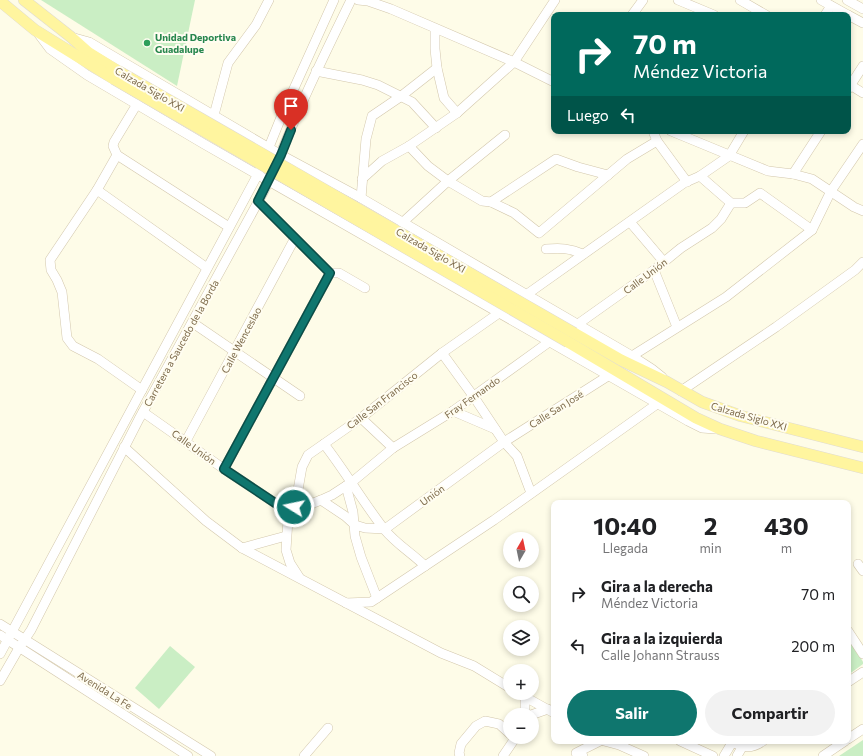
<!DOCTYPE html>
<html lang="es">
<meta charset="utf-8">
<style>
body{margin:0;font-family:Commissioner,sans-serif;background:#f2f2f2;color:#202124;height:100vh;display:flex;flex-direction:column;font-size:15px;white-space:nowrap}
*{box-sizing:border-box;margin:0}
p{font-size:13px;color:#757577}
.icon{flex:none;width:22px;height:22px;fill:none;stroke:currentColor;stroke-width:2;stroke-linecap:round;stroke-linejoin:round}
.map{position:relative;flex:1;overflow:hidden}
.panel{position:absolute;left:551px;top:500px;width:300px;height:244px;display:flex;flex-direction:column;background:#fff;border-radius:8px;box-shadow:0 2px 6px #0003}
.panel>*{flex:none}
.hud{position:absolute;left:551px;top:12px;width:300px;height:122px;border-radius:8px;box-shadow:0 2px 6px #0003;background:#00695c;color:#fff;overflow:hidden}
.needle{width:26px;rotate:9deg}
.fabs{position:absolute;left:503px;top:532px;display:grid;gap:8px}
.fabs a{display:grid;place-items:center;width:36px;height:36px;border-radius:50%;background:#fff;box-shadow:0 2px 6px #0003;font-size:20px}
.pin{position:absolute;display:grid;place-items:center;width:34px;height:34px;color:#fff;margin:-41px -17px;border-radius:50% 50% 50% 0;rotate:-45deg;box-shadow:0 0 4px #0007}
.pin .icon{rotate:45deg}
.me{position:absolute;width:44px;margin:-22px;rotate:280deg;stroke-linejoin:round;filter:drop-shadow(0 0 3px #0008)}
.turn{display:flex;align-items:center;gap:14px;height:84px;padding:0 16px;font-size:18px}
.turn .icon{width:52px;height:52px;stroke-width:2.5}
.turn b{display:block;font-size:28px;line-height:34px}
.then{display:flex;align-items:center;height:38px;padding:0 16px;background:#0003;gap:8px;font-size:15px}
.eta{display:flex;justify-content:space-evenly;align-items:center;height:68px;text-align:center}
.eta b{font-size:24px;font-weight:700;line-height:28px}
.cta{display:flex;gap:8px;margin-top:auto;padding:8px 16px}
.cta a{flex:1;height:46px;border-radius:24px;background:#0f766e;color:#fff;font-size:16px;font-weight:700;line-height:46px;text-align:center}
.cta a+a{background:#f2f2f2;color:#202124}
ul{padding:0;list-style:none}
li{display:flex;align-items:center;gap:12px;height:52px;padding:0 16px}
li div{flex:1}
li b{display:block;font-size:15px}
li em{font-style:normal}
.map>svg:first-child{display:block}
.green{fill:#caeec4}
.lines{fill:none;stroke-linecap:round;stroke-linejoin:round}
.minor-casing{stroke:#d3c7ac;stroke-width:10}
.major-casing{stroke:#e0dbd3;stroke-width:12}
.minor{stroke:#fff;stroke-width:9}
.major{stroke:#fff59f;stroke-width:11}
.major-bridge-casing{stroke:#e0dbd3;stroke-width:12;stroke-linecap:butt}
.major-bridge{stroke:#fff59f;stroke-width:11}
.route-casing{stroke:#0a4d48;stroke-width:10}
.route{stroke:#0f766e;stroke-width:7}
.leisure-dot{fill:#2e9e5b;stroke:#fffdf1;stroke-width:1.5}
.labels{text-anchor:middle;stroke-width:4;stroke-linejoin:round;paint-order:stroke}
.leisure-label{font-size:10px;font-weight:bold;fill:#27864d;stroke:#fffdf1;text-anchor:start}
.street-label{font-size:10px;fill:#7c6949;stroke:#fffdf1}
</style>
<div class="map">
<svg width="863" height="756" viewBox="0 0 863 756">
<rect width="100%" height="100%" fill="#fefce8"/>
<!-- green -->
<g class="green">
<path d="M41 0H195L177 86Z"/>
<path d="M848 636 863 662V664L848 675Z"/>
<path d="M170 646 195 667 159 709 135 688Z"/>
<path d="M863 740V756H839Z"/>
</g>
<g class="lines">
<!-- minor casing -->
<g class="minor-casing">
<g id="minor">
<path d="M358 0 368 1 391 9 514 62 554 82"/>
<path d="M678 0 714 15"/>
<path d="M740 0 766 15"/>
<path d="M821 0 848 15"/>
<path d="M847 0 863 9"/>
<path d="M632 15 643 0"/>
<path d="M825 15 831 6"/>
<path d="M848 15 863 23"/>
<path d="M435 29V49L437 68 444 98 457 113"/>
<path d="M38 33 50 49 87 75 204 144 688 421 702 428 715 429"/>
<path d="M71 37 89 42 281 155 361 198 632 356 652 369 662 377"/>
<path d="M316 71 362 80 378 85 412 102 436 128"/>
<path d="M850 85 863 93"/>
<path d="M848 89 863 66"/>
<path d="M137 104 114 142 113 146 117 155 97 190 50 260 51 270 57 280 62 292 67 338 73 346 98 359 142 390"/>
<path d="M214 115 228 63 256 25 269 0"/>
<path d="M653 131 657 141 687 182"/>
<path d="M671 131 768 171 793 174 812 179 854 207 863 211"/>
<path d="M409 146 428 166 448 181 482 201 491 202 514 213 539 233 627 159 657 141"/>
<path d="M117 155 229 227"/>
<path d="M793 174 821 131"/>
<path d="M700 176 731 203H745L760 193 812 230"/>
<path d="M362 179 382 161 409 146 457 113 514 62 555 0"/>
<path d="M97 190 207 268"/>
<path d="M361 198 366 139 372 116 400 97 437 68"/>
<path d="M258 201 330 273H339L365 288"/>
<path d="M491 202 556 159 578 167 608 175"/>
<path d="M630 222 664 262"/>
<path d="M402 223 448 181 505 135"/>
<path d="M546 249C560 248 570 248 583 254"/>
<path d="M654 270 677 327"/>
<path d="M526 295 684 183 700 176 729 156 744 131"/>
<path d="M193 323 300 396"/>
<path d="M578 324 654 270 681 248 712 228 721 219 731 203"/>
<path d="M442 353 474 397 504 442 517 456 531 493"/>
<path d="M632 356 726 297 812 230 831 191 863 144"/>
<path d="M681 391 776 327 855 270 863 262"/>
<path d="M453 411 495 429"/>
<path d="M143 412 224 469 281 507 288 520 286 550 290 563 299 577"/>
<path d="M361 418 393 448"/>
<path d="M186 441 295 238"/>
<path d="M324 444C345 471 363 502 384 529 396 544 412 553 425 566"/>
<path d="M124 447 206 521 242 548 441 653 474 666 510 688"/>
<path d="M224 469 330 273"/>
<path d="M346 486 353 512 355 536 361 557 377 598"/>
<path d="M321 500 332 495 352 482 393 448 453 411 549 342"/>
<path d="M281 507 306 506 321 500 345 516 355 525 365 528 385 529 504 442 608 376"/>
<path d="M295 507 302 467 308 455 361 418 442 353 499 313"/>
<path d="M242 548 286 536"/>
<path d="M858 564 863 571"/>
<path d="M346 603 371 602 494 520 657 404"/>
<path d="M0 624 211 756"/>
<path d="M848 631 863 654"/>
<path d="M0 635 188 756"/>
<path d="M0 654 258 174 282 115 334 0"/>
<path d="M0 681 19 648 31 630 139 419 264 191C276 167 285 142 296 117 313 77 332 39 351 0"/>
<path d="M848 682 863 672"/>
<path d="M518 693 554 713"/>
<path d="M525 697V715"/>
<path d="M531 715 548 709"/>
<path d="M848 739 863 729"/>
<path d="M604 741 619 745 644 756"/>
<path d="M680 741 713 756"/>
<path d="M732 742C744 748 752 749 763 741"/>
<path d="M304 756 328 728"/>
<path d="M460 756 459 753 461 744 476 726 485 721 499 724 510 734"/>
<path d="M503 756 516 737"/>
<path d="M583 756 576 753 600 741"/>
<path d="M724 756 733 741"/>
<path d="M737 756 745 742"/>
<path d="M823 756 845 741"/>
</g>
</g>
<!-- major casing -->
<g class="major-casing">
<g id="major">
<path d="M24 0 71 37 89 53 118 71"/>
<path d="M0 1 35 30 114 79"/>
<path d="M574 333 621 360 667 382 702 402 741 416 863 447"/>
<path d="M568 342 696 418 720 429 756 441 863 468"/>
</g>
</g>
<!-- minor -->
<use href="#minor" class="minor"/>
<!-- major -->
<use href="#major" class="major"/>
<!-- major-bridge casing -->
<g class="major-bridge-casing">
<g id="major-bridge">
<path d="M118 71 574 333"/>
<path d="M114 79 568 342"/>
</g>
</g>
<!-- major-bridge -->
<use href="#major-bridge" class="major-bridge"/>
</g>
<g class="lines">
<!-- route casing -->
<g class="route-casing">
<path id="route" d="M291 130 281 155 258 201 330 273 224 469 281 507H294"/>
</g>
<!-- route -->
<use href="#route" class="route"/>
</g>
<!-- markers -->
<circle class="leisure-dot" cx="147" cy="43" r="4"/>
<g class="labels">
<!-- leisure labels -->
<g class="leisure-label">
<text x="155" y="41">Unidad Deportiva<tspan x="155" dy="12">Guadalupe</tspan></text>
</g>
<!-- street labels -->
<g class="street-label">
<text transform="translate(150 89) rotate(30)" y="4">Calzada Siglo XXI</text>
<text transform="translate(431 250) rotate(30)" y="4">Calzada Siglo XXI</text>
<text transform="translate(645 276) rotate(-37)" y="4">Calle Unión</text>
<text transform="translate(241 340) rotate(-62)" y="4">Calle Wenceslao</text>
<text transform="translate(181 343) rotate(-61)" y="4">Carretera a Saucedo de la Borda</text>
<text transform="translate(472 397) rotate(-35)" y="4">Fray Fernando</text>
<text transform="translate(382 400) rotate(-38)" y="4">Calle San Francisco</text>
<text transform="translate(556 409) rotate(-32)" y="4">Calle San José</text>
<text transform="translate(749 416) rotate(16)" y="4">Calzada Siglo XXI</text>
<text transform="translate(194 447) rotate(36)" y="4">Calle Unión</text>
<text transform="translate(432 495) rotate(-36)" y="4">Unión</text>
<text transform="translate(105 690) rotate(32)" y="4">Avenida La Fe</text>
</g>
</g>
</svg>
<div class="fabs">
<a><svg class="needle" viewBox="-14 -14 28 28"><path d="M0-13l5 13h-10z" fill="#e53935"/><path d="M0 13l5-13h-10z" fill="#757577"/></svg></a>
<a><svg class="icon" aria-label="search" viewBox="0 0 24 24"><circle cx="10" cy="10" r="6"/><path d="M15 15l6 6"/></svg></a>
<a><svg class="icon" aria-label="layers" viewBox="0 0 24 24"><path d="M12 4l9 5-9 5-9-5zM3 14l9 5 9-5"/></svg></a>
<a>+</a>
<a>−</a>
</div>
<div class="pin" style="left:291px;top:130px;background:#d93025"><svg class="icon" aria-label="arrive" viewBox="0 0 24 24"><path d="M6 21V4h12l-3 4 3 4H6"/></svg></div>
<svg class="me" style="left:294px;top:507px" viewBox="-20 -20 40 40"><circle r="17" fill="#0f766e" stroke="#fff" stroke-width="3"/><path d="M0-11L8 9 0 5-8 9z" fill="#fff"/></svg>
<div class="hud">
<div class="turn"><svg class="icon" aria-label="right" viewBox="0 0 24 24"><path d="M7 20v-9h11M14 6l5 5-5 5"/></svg><div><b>70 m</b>Méndez Victoria</div></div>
<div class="then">Luego<svg class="icon" aria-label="left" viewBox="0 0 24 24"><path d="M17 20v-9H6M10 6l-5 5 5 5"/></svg></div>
</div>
<section class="panel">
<div class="eta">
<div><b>10:40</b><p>Llegada</p></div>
<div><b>2</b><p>min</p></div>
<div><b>430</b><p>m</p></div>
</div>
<ul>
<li><svg class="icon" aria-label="right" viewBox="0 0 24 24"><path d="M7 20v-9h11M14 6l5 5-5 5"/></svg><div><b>Gira a la derecha</b><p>Méndez Victoria</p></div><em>70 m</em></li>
<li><svg class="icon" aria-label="left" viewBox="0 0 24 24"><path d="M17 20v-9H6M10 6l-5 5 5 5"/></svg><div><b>Gira a la izquierda</b><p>Calle Johann Strauss</p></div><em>200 m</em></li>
</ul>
<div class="cta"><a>Salir</a><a>Compartir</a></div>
</section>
</div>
